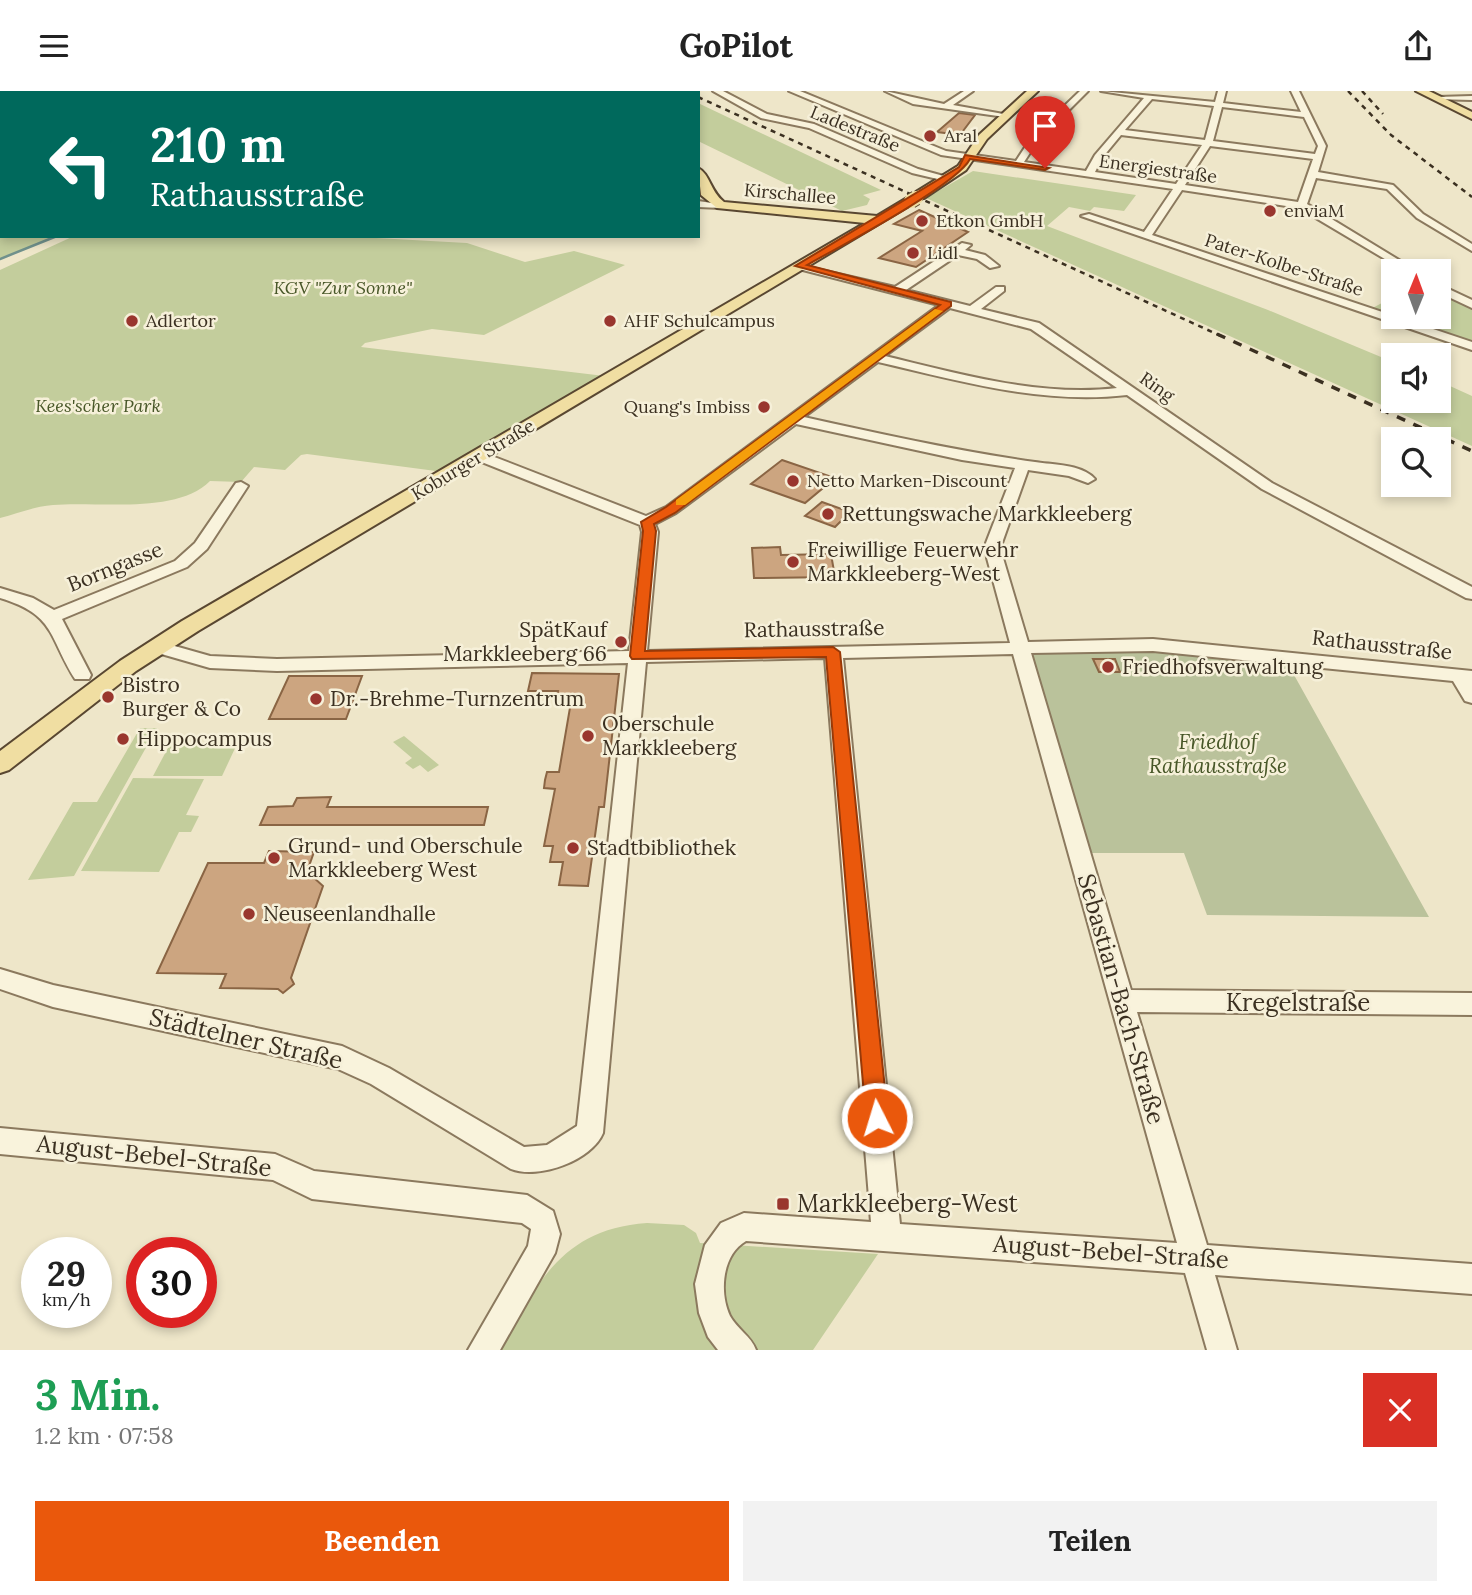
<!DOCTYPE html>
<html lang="de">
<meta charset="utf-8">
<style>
body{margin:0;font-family:Lora,serif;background:#f2f2f2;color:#222;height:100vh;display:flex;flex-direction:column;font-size:26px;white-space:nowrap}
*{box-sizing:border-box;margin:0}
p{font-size:23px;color:#767676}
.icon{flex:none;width:38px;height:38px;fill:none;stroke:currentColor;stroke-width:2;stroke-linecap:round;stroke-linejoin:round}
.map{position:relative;height:1259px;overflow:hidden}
.sheet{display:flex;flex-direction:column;background:#fff;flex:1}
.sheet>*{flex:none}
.hud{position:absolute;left:0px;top:0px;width:700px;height:147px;box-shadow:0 4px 10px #0003;background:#00695c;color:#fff;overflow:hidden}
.needle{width:46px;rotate:1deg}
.fabs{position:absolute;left:1381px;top:168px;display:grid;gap:14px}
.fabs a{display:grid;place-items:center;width:70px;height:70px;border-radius:0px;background:#fff;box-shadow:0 4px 10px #0003;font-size:35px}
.speed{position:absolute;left:21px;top:1146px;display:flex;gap:14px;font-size:35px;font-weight:700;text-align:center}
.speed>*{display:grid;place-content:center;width:91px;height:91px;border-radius:50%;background:#fff;box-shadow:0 4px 10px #0003;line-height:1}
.speed small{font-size:18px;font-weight:400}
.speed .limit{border:10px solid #d22;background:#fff;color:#111}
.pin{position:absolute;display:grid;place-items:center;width:60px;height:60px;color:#fff;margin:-72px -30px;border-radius:50% 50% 50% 0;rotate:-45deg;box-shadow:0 0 7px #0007}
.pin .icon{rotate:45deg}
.me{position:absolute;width:77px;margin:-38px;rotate:355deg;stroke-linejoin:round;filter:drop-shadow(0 0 5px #0008)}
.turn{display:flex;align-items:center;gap:24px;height:147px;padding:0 35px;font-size:32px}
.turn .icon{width:91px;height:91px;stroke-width:2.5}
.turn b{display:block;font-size:49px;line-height:60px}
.round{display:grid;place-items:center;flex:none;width:74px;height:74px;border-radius:0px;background:#f2f2f2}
.overview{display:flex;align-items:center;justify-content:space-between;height:119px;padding:0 35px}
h1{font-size:42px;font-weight:700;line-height:52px;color:#1e9e55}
.action{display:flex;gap:14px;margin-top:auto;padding:14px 35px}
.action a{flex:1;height:80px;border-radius:0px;background:#ea580c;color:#fff;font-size:28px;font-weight:700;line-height:80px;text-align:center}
.action a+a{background:#f2f2f2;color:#222}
header{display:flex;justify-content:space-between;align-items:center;height:91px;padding:0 35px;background:#fff;font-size:32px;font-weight:700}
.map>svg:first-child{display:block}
.green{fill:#c3cd9c}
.cemetery{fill:#bac29b}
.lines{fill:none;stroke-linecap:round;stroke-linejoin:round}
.stream{stroke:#70918c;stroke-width:2.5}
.building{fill:#cca580;stroke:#8a6544;stroke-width:2}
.minor-casing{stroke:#8b795e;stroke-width:4}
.major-casing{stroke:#594731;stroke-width:4}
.minor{fill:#f9f3dc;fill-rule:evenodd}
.major{fill:#f0dea2;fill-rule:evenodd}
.rail-far1{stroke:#3b3021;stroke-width:2.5;stroke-dasharray:5 5;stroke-linecap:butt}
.rail{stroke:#3b3021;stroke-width:3.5;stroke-dasharray:9 9;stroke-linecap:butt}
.major-bridge-far1-casing{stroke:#594731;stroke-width:12;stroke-linecap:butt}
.major-bridge-casing{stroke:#594731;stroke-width:16;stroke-linecap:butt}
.major-bridge-far1{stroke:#f0dea2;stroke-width:10}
.major-bridge{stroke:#f0dea2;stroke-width:14}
.route{fill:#ea580c;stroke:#983908;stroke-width:2}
.slow{fill:#f59e0b}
.poi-dot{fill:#99362e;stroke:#f6f0d9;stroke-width:2.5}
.labels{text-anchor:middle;stroke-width:5;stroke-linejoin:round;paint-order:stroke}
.far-street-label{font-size:18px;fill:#3b3021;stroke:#f6f0d9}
.far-poi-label{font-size:18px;fill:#3b3021;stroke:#f6f0d9;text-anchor:start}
.far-park-label{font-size:18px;font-style:italic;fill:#485728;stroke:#f6f0d9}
.poi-label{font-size:21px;fill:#3b3021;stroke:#f6f0d9;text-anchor:start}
.street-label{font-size:21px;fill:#3b3021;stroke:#f6f0d9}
.park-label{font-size:21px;font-style:italic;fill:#485728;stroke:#f6f0d9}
.near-street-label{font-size:24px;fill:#3b3021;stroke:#f6f0d9}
.near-poi-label{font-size:24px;fill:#3b3021;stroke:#f6f0d9;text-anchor:start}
</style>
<header><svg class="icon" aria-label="menu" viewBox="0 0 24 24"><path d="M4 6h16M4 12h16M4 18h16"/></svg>GoPilot<svg class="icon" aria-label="share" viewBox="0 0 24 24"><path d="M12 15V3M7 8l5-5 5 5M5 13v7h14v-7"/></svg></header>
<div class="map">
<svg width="1472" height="1259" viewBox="0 0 1472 1259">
<rect width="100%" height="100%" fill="#eee6c9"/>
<!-- green -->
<g class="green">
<path d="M698 12 881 99 863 104 870 108 867 114 842 120 698 50Z"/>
<path d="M973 80 1136 104 1124 120 1094 116 1090 120 1069 116 1047 135 1268 219 1393 271V310H1438L1439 290 1472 305V355L926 107Z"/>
<path d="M0 139 2 145H57L0 168Z"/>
<path d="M74 145H340L467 152 525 171 574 160 625 174 484 244 432 238 365 252 361 256 613 286 451 382 307 363 301 364 285 379 254 376 241 391 210 390C176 424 98 410 53 414 35 415 17 423 0 427V179Z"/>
<path d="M1439 201 1472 214V255L1367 220 1393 206V226H1438Z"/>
<path d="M140 637H157L74 785 28 789 73 711H97Z"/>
<path d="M404 645 439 674 428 681 420 674 413 678 405 672 412 667 393 651Z"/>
<path d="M170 653H237L222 685H153Z"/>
<path d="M133 687 204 688 186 724 199 725 191 741H179L159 781 81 780Z"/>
<path d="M647 1132 684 1134 696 1142 700 1152 878 1163 813 1259H500C537 1192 562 1138 647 1132Z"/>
</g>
<!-- cemetery -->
<path class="cemetery" d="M1153 554 1284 566 1429 826 1207 824 1184 762H1080L1019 557Z"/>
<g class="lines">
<!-- stream -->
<g class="stream">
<path d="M389 2 392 0"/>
<path d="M0 168 57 145"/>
</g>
</g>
<!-- building -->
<g class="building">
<path d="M959 22 975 24 960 44 937 41Z"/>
<path d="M919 119 968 141 916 176 879 167 922 140 894 133Z"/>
<path d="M782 369 835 387 805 412 751 393Z"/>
<path d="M822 411 850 421 835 436 805 425Z"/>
<path d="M780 456 781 464 831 463 835 486 754 487 752 457Z"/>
<path d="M1093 568H1115L1120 581H1099Z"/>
<path d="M532 582 619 583 604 716H599L588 795 559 794 563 771H550L553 755H544L555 698 544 697 545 689 547 681H559L572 605H557L558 600H528Z"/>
<path d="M289 585H362L346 628H269Z"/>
<path d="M331 706 327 716H488L484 734H260L268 716 293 715 297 707Z"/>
<path d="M269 760 314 761 308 778H316L313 786 323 795 291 887 294 893 283 902 278 898 220 897 226 883 157 882 208 772H264Z"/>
</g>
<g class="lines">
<!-- minor casing -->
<g class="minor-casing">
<g id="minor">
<path d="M453 0H462L451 2Z"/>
<path d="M713 0H723L767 23 814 33 918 78 951 87 946 90 912 82 809 37 761 27Z"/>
<path d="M789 0H800L946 60 1016 70 1031 47 1080 0H1088L1037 51 1024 71 1086 80 1095 64 1144 7 1101 0 1215 11 1218 0H1226L1223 12 1301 21 1291 0H1299L1326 55 1318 81 1393 94 1423 123 1472 153V160L1417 127 1387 98 1316 87 1307 113 1417 180H1405L1299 117 1182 99 1152 144 1472 251V259L1081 125 1089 123 1144 141 1173 98 941 64ZM1152 8 1214 15 1205 49 1125 39ZM1222 16 1304 26 1318 55 1315 63 1213 50ZM1121 44 1202 54 1176 93 1095 81 1102 67ZM1210 55 1313 68 1298 111 1185 94Z"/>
<path d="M885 0 944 13 964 0H973L953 14 1009 24 1005 26 913 13Z"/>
<path d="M1472 5V9L1433 8 1437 6Z"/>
<path d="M698 110 726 114 721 117 698 116Z"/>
<path d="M962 152 971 154 965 159 985 164 999 175 990 177 977 168 958 164 906 199 970 215 996 196H1004V200L981 218 1039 232 1272 392 1472 496V508L1466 507 1262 398 1127 304C1042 314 960 290 878 271L804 326C881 343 957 360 1035 371 1054 374 1081 373 1095 388L1088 392 1069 385 1028 379 1002 452 1003 467 1028 551 1153 548 1472 580V612L1465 610 1453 590 1153 560 1031 562 1131 899 1472 902V924L1137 921 1207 1154 1472 1173V1203L1215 1184 1237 1259H1207L1185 1182 746 1150C722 1164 719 1201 730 1225 737 1238 751 1245 756 1259H718L708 1246 699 1222 695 1193 705 1154 721 1132 744 1122 871 1131 825 567 646 571 603 1042C592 1069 539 1089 511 1078L371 993 338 978 53 916 0 898V878L53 894 342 955 389 977 524 1056 547 1054 577 1035 628 572 277 580 210 577 151 560 148 556 157 550 210 565 277 568 629 560 642 441 640 434 474 368V362H484L646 425 666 416 939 214 795 177V173L895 196ZM950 217 1031 238 1117 297C1039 306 961 283 885 265ZM796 333 962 369 1015 377 986 452 987 467 1010 552 647 560 658 441 655 433 676 422ZM1013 563 1177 1152 900 1133 843 567Z"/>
<path d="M1438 193 1472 209V217L1438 201Z"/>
<path d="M241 391 248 395 207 458 187 476 62 528 91 584 89 588H75C48 545 56 524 0 507V497L33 507 54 519 175 470 195 452 236 392Z"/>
<path d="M0 1037 275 1063 314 1080 527 1104 553 1120 560 1143 555 1162 500 1259H468L528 1155 531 1138 522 1132 312 1108 273 1089 0 1063Z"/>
</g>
</g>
<!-- major casing -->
<g class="major-casing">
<g id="major">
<path d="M623 0H633L634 2H624Z"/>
<path d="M1027 0H1038L987 48 966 79 924 107H916V101L958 75 979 44Z"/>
<path d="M1416 0H1429L1472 21V28Z"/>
<path d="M698 77C710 83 710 100 724 111L877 125 907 107 917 110 198 540 136 580 9 679 0 682V660L120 570 182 530 865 132 717 117 701 104Z"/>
</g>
</g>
<!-- minor -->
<use href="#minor" class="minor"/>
<!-- major -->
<use href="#major" class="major"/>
<!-- rail-far1 -->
<g class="rail-far1">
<path d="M684 0 688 2"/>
<path d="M1348 0 1391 44 1472 106"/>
<path d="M1362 0 1383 23"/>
<path d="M698 6 1221 245"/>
</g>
<!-- rail -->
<path class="rail" d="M1217 243 1472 360"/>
<!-- major-bridge-far1 casing -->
<g class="major-bridge-far1-casing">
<path id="major-bridge-far1" d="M913 109 920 104"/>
</g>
<!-- major-bridge casing -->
<g class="major-bridge-casing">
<path id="major-bridge" d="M911 110 916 107"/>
</g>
<!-- major-bridge-far1 -->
<use href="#major-bridge-far1" class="major-bridge-far1"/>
<!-- major-bridge -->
<use href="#major-bridge" class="major-bridge"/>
</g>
<!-- route -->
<path class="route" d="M965 64 1049 77 1045 79 970 68C957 94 839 156 807 174L951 211V215L675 422 654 433 656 440 645 560 833 556 840 561 888 1027 885 1034 877 1037 869 1034 866 1027 826 566 632 568 630 565 643 440 641 431 666 416 940 214 795 175 959 76Z"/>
<!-- slow -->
<path class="slow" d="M935 218 943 220 685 414H676V409Z"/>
<!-- markers -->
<g class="poi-dot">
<circle cx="930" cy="45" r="7"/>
<circle cx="1270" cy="120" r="7"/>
<circle cx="922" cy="130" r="7"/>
<circle cx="913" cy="162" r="7"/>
<circle cx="132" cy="230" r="7"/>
<circle cx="610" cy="230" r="7"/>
<circle cx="764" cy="316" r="7"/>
<circle cx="793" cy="390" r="7"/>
<circle cx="828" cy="423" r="7"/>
<circle cx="793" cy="471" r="7"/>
<circle cx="621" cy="551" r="7"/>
<circle cx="1108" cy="576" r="7"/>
<circle cx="108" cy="606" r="7"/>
<circle cx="316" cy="608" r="7"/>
<circle cx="588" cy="645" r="7"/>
<circle cx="123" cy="648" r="7"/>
<circle cx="573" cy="757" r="7"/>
<circle cx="274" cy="767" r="7"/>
<circle cx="249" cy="823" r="7"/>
<rect x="776" y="1106" width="14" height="14" rx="3.5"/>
</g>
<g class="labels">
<!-- far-street labels -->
<g class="far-street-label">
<text transform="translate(855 38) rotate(22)" y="6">Ladestraße</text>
<text transform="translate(1158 78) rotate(8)" y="6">Energiestraße</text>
<text transform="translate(790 103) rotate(5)" y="6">Kirschallee</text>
<text transform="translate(1284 174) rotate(18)" y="6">Pater-Kolbe-Straße</text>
<text transform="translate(1157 296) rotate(35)" y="6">Ring</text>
<text transform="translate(473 369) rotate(-31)" y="6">Koburger Straße</text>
</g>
<!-- far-poi labels -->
<g class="far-poi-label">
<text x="944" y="51">Aral</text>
<text x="1284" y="126">enviaM</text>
<text x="936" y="136">Etkon GmbH</text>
<text x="927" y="168">Lidl</text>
<text x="146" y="236">Adlertor</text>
<text x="624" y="236">AHF Schulcampus</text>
<text x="750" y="322" text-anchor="end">Quang's Imbiss</text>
<text x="807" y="396">Netto Marken-Discount</text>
</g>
<!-- far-park labels -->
<g class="far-park-label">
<text x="343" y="203">KGV "Zur Sonne"</text>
<text x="98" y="321">Kees'scher Park</text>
</g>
<!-- poi labels -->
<g class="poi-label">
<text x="842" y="430">Rettungswache Markkleeberg</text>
<text x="807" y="466">Freiwillige Feuerwehr<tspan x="807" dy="24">Markkleeberg-West</tspan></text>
<text x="607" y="546" text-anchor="end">SpätKauf<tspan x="607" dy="24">Markkleeberg 66</tspan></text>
<text x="1122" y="583">Friedhofsverwaltung</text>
<text x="122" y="601">Bistro<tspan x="122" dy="24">Burger &amp; Co</tspan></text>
<text x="330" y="615">Dr.-Brehme-Turnzentrum</text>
<text x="602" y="640">Oberschule<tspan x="602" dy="24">Markkleeberg</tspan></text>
<text x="137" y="655">Hippocampus</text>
<text x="288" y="762">Grund- und Oberschule<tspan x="288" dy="24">Markkleeberg West</tspan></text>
<text x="587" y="764">Stadtbibliothek</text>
<text x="263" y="830">Neuseenlandhalle</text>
</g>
<!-- street labels -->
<g class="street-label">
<text transform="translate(115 476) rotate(-22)" y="7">Borngasse</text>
<text transform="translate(814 538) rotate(-1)" y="7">Rathausstraße</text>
<text transform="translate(1382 554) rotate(6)" y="7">Rathausstraße</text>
</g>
<!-- park labels -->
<g class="park-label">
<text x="1218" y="658">Friedhof<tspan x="1218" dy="24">Rathausstraße</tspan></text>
</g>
<!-- near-street labels -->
<g class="near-street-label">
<text transform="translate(1121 908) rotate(74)" y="8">Sebastian-Bach-Straße</text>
<text x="1298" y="920">Kregelstraße</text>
<text transform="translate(246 948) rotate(13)" y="8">Städtelner Straße</text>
<text transform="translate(154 1065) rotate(6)" y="8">August-Bebel-Straße</text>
<text transform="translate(1111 1161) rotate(4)" y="8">August-Bebel-Straße</text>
</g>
<!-- near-poi labels -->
<g class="near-poi-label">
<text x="797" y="1121">Markkleeberg-West</text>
</g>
</g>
</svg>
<div class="fabs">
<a><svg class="needle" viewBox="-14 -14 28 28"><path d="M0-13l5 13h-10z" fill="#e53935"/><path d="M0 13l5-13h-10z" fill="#767676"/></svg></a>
<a><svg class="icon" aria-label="sound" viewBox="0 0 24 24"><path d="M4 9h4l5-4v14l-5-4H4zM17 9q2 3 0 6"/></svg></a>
<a><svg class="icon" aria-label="search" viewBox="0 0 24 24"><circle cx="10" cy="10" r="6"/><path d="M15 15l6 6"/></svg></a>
</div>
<div class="speed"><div>29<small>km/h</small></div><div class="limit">30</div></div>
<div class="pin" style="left:1045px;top:77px;background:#d93025"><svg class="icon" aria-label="arrive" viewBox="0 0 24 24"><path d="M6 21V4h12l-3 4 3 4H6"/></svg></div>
<svg class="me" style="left:877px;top:1027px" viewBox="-20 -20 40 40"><circle r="17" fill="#ea580c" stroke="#fff" stroke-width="3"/><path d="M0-11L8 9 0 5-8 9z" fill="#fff"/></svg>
<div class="hud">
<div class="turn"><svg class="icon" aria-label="left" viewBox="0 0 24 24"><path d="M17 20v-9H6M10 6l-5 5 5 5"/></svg><div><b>210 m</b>Rathausstraße</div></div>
</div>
</div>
<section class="sheet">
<div class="overview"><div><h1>3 Min.</h1><p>1.2 km · 07:58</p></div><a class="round" style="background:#d93025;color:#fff"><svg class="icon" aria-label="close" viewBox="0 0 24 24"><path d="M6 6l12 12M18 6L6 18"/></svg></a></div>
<div class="action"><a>Beenden</a><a>Teilen</a></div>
</section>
